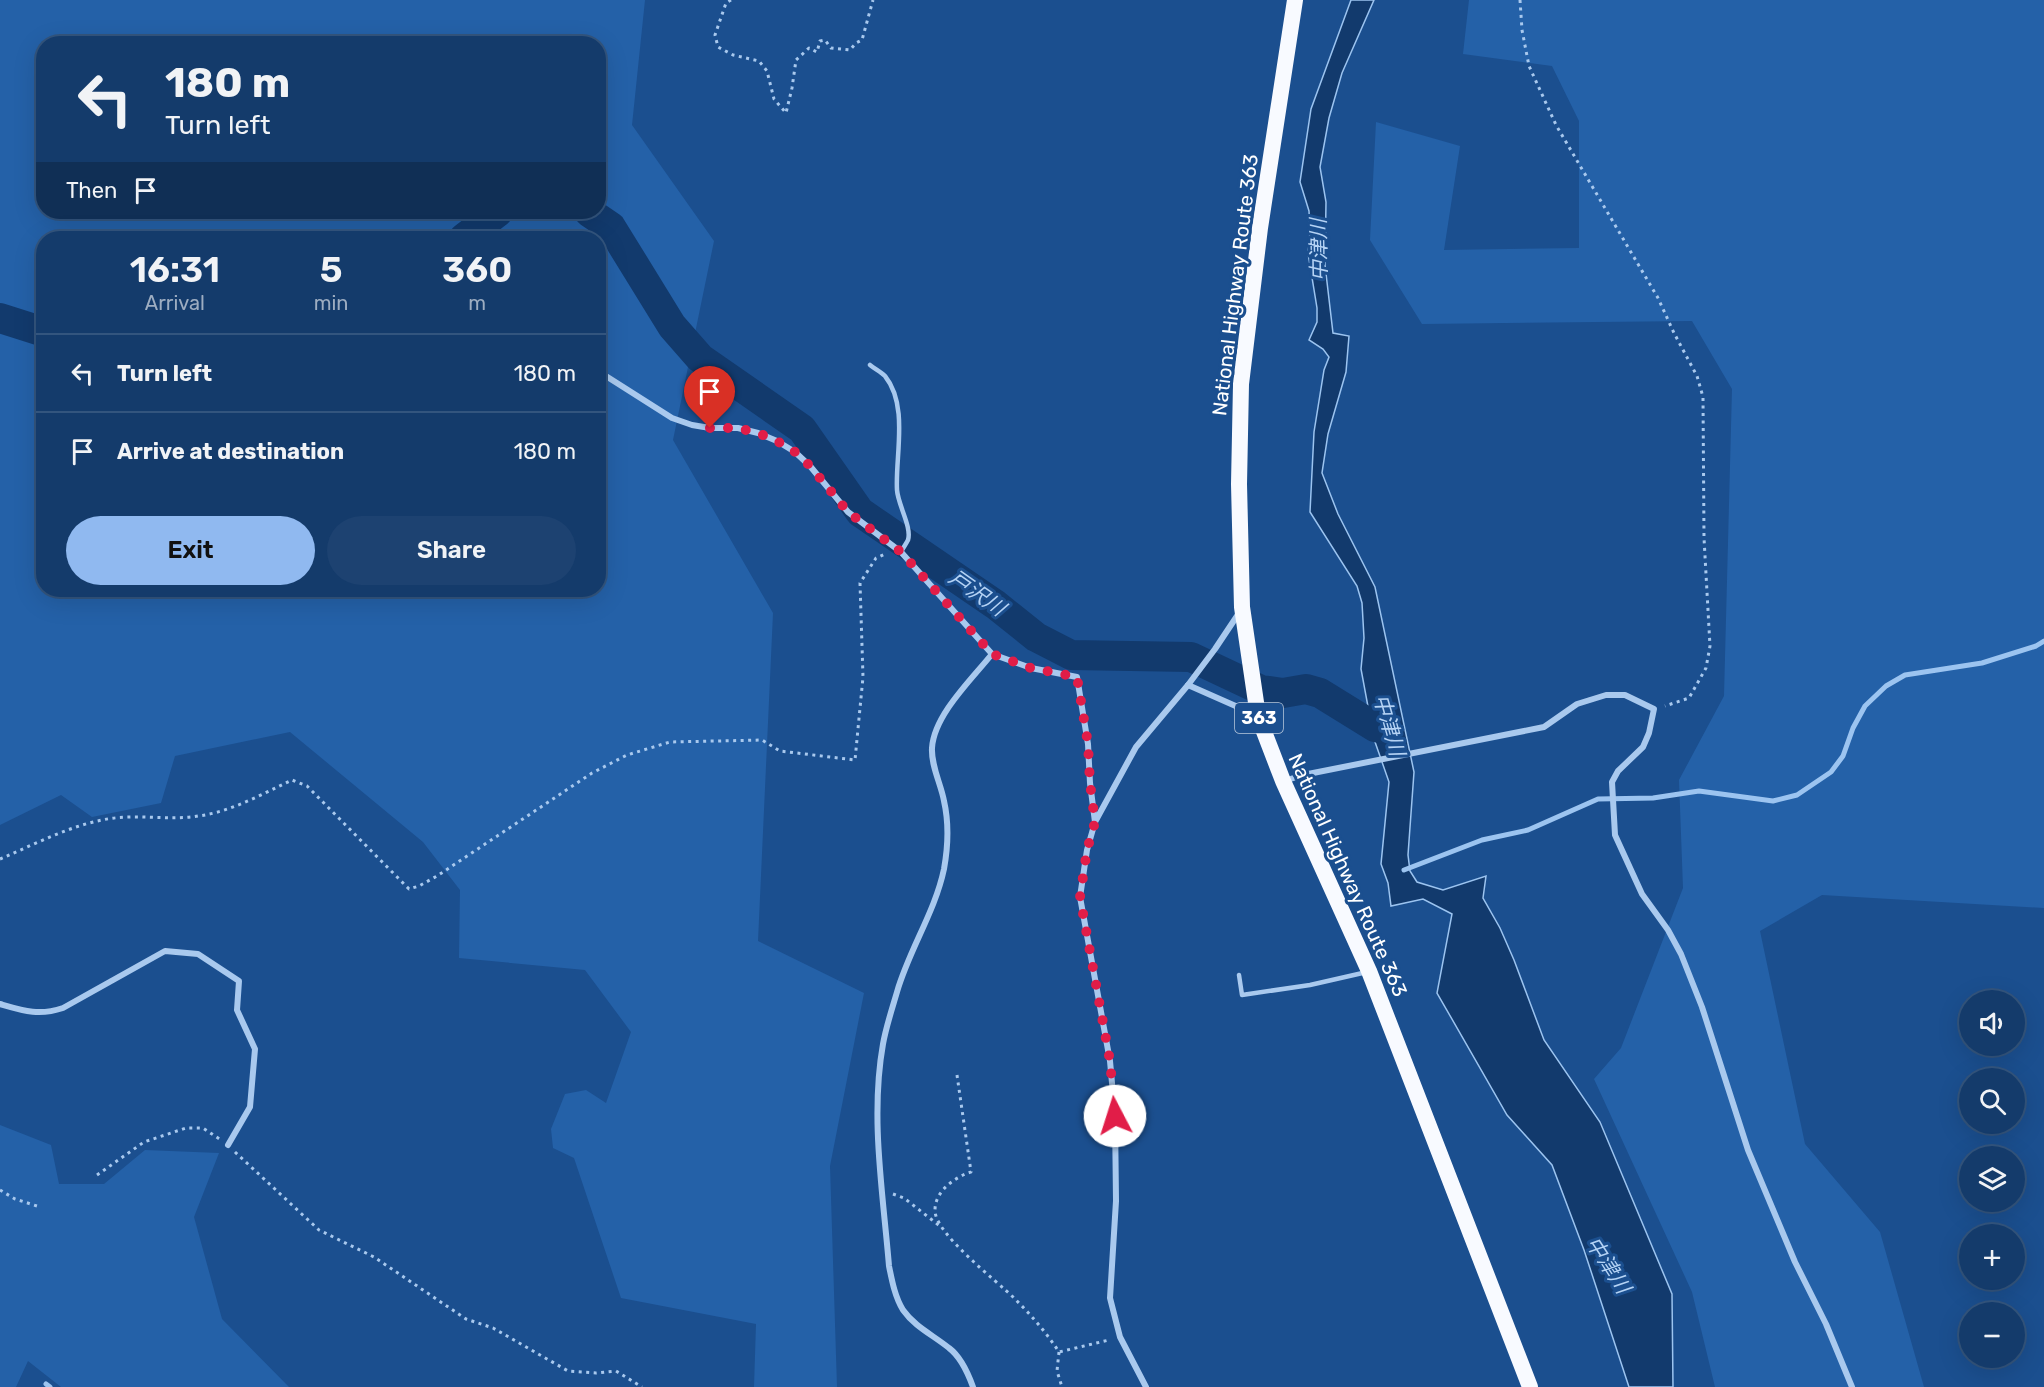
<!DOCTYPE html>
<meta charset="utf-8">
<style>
body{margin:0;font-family:Rubik,"Noto Sans JP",sans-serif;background:#1d4271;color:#f1f3f6;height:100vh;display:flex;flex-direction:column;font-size:22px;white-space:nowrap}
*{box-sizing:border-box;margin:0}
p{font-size:20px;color:#9dadc1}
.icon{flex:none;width:33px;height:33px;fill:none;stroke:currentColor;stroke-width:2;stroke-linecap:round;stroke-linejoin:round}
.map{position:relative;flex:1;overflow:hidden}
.panel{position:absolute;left:36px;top:231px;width:570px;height:366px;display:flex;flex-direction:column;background:#143b6b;border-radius:24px;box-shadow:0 6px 24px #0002,0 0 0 2px #33557e}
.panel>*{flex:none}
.banner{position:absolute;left:36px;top:36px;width:570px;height:183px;border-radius:24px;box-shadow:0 6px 24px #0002,0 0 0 2px #33557e;background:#143b6b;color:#f1f3f6;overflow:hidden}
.fabs{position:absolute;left:1959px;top:990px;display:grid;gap:12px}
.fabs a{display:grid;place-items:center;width:66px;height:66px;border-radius:50%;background:#143b6b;box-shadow:0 6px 24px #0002,0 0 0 2px #33557e;font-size:30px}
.pin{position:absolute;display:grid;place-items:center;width:51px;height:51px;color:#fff;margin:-62px -26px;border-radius:50% 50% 50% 0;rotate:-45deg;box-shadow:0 0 6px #0007}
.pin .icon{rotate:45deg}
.me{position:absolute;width:66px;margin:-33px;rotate:355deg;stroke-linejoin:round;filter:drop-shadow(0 0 4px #0008)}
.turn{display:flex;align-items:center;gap:21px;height:126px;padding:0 30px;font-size:27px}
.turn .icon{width:78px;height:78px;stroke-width:2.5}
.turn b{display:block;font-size:42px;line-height:51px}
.then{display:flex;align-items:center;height:57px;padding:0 30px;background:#0003;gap:12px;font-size:22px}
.eta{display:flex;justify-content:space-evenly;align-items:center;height:102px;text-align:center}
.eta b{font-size:36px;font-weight:600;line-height:42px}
.action{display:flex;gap:12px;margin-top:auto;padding:12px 30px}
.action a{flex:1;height:69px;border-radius:36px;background:#90b9f0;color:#111;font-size:24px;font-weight:600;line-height:69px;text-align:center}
.action a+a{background:#1d4271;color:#f1f3f6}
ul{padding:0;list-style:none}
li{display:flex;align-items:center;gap:18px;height:78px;padding:0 30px;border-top:2px solid #33557e}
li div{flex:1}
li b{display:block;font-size:22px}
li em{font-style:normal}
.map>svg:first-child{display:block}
.green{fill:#2461a8;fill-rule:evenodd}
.water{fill:#123a6d;stroke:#9cc4f0;stroke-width:1.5}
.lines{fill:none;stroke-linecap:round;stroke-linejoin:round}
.stream{stroke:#9cc4f0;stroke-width:5}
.river{stroke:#123a6d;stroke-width:30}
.path{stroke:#a9c9ee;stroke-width:3;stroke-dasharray:3 4.5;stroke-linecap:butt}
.service{stroke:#a9c9ee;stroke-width:4.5}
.minor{stroke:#a9c9ee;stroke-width:6}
.trunk{stroke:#f8faff;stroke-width:16}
.route{stroke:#e11d48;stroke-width:10;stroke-dasharray:0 18}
.labels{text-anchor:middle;stroke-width:6;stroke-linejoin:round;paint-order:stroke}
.shield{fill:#1b4f8f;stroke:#bbcadd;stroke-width:1.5}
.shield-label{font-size:18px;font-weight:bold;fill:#fff}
.street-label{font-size:20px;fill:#fff;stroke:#1b4f8f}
.water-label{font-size:21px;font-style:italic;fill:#b5d3f5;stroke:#1b4f8f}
</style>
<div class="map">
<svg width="2044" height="1387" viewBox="0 0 2044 1387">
<rect width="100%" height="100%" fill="#1b4f8f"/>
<!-- green -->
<g class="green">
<path d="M0 0H645L632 125 714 241 673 440 773 613 758 941 864 993 830 1166 837 1387H754L756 1324 621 1298 574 1158 553 1148 551 1129 565 1094 586 1090 606 1103 631 1032 585 970 459 958 460 890 423 842 290 732 175 756 161 803 92 817 61 795 0 825ZM44 44H598V212H44ZM44 238H598V590H44Z"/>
<path d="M1469 0H2044V908L1822 895 1760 931 1805 1144 1880 1232 1924 1387H1715L1692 1292 1594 1079 1621 1048 1683 888 1679 780 1724 696 1732 389 1692 321 1422 324 1370 240 1376 122 1460 146 1444 250 1579 248V121L1552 66 1463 54Z"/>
<path d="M0 1125 51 1145 59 1184H104L145 1150 219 1153 194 1217 222 1319 289 1387H61L28 1361 16 1387H0Z"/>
</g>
<!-- water -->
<path class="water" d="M1351 0H1374L1342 73 1329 118 1320 167 1326 202 1325 265 1333 333 1349 336 1346 372 1328 434 1322 473 1338 514 1375 587 1414 772 1408 855 1410 871 1417 882 1443 890 1486 876 1483 898 1500 928 1514 960 1544 1040 1600 1122 1672 1294 1673 1387H1629L1584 1250 1552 1165 1507 1115 1437 993 1452 914 1423 899 1391 906 1388 883 1381 864 1389 782 1374 739 1361 669 1364 638 1362 603 1357 586 1310 512 1314 432 1324 370 1329 357 1323 349 1309 340 1317 322V308L1308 253 1310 232 1309 211 1300 182 1311 109Z"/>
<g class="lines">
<!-- stream -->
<g class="stream">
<path d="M1404 870 1482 840 1528 830 1598 799 1653 798 1699 791 1773 801 1797 795 1831 772 1843 756 1853 728 1865 706 1886 686 1905 675 1982 663 2036 646 2044 641"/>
<path d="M46 1384 50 1387"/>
</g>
<!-- river -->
<g class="river">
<path d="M589 212 611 227 672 326 700 358 802 429 860 512 996 605 1036 637 1071 655 1191 657 1261 690 1283 693 1306 689 1320 693 1375 727 1385 729"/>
<path d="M464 238 498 212"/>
<path d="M0 318 44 332"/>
</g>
<!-- path -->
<g class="path">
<path d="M731 0 726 3 715 35 718 47 733 55 759 61 767 71 774 99 786 113 792 88 796 60 809 48 817 52 820 41 825 40 831 48 850 50 856 43 862 40 873 0"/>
<path d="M1520 0 1522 30 1529 66 1556 125 1658 298 1674 333 1697 376 1703 397 1704 538 1710 646 1706 668 1689 698 1665 706"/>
<path d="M0 859C33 845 67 827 102 820 134 813 168 821 198 816 231 812 262 794 292 780L307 786 409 889 419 886 437 876 592 773 627 755 670 742 762 740 780 751 855 760 863 677 860 583 876 558 885 554"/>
<path d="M957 1075 971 1172C955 1177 935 1191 935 1210 934 1233 997 1281 1014 1298 1031 1315 1046 1332 1059 1352L1109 1340"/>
<path d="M235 1152 319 1230 374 1257 466 1319 493 1328 568 1371 596 1373 616 1371 642 1387"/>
<path d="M97 1175 144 1142 186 1128H203L221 1140"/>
<path d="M0 1190 15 1199 37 1206"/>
<path d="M893 1194 904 1198 941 1227"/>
<path d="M1059 1352 1057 1371 1062 1387"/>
</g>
<!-- service -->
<g class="service">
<path d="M870 365C875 369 881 372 885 376 909 406 895 456 897 490 898 505 912 527 908 540 906 544 903 548 901 552"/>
<path d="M1239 975 1242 995 1310 985 1367 972"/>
</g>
<!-- minor -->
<g class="minor">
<path d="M598 371 672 418 692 425 710 428H738L758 433 777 441 795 452 810 466 848 512 901 552 992 654 1031 668 1077 677 1088 744 1090 783 1095 822"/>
<path d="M1188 685 1256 715"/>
<path d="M1284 781 1303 775 1544 727 1577 704 1606 695H1625L1654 709 1649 733 1643 747 1618 771 1612 782 1615 835 1642 894 1668 930 1681 954 1702 1007 1748 1150 1795 1262 1826 1324 1852 1387"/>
<path d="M0 1004C24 1011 39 1016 63 1008L165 951 198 954 239 981 237 1010 255 1049 250 1107 228 1145"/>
<path d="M973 1387C968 1373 961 1357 949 1348 933 1335 915 1327 903 1310 895 1297 892 1281 889 1266 883 1193 870 1117 883 1044 886 1027 892 1009 897 992 909 950 935 912 944 869 948 847 949 823 944 801 941 784 931 766 932 748 934 715 972 679 992 654"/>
<path d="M1146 1387 1120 1337 1110 1298 1116 1201 1115 1116 1110 1061 1080 897 1087 850 1095 822 1136 747 1188 685 1215 649 1239 613"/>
</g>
<!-- trunk -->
<path class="trunk" d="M1295 0 1260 228 1241 384 1239 484 1242 607 1258 716 1283 781 1369 971 1530 1387"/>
</g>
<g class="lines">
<!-- route -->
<path class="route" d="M710 428H738L758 433 777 441 795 452 810 466 848 512 901 552 992 654 1031 668 1077 677 1088 744 1090 783 1095 822 1087 850 1080 897 1110 1061 1115 1116"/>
</g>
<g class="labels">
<!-- shield labels -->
<rect class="shield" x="1235" y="703" width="48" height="30" rx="4.5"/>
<g class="shield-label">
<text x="1259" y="724">363</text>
</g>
<!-- street labels -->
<g class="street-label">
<text transform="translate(1235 285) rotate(-83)" y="7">National Highway Route 363</text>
<text transform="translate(1348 875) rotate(66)" y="7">National Highway Route 363</text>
</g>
<!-- water labels -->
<g class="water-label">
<text transform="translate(1319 250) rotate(-91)" y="7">中津川</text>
<text transform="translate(977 593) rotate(35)" y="7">戸沢川</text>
<text transform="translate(1389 725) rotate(74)" y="7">中津川</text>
<text transform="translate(1608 1265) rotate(57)" y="7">中津川</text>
</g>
</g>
</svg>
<div class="fabs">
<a><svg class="icon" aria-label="sound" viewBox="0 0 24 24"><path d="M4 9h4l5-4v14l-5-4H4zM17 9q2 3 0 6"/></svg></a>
<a><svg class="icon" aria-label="search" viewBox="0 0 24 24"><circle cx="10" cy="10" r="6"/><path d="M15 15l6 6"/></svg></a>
<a><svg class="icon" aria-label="layers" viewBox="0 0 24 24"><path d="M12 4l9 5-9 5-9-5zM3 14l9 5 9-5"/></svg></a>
<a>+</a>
<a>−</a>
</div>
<div class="pin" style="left:710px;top:428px;background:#d93025"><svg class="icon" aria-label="arrive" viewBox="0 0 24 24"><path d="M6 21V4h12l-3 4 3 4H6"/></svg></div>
<svg class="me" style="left:1115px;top:1116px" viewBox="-20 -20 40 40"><circle r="19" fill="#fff"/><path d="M0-13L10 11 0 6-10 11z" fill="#e11d48"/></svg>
<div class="banner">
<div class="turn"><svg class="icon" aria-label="left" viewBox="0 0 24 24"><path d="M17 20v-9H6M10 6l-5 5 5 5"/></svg><div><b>180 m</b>Turn left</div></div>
<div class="then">Then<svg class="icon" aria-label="arrive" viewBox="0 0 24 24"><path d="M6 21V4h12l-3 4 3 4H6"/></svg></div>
</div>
<section class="panel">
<div class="eta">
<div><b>16:31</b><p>Arrival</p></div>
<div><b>5</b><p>min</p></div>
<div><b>360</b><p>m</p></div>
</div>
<ul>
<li><svg class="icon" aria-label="left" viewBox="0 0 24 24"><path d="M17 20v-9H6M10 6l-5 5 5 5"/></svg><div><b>Turn left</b></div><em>180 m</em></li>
<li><svg class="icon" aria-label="arrive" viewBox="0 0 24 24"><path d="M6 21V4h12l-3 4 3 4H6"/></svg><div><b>Arrive at destination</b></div><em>180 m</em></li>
</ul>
<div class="action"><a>Exit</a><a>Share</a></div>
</section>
</div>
